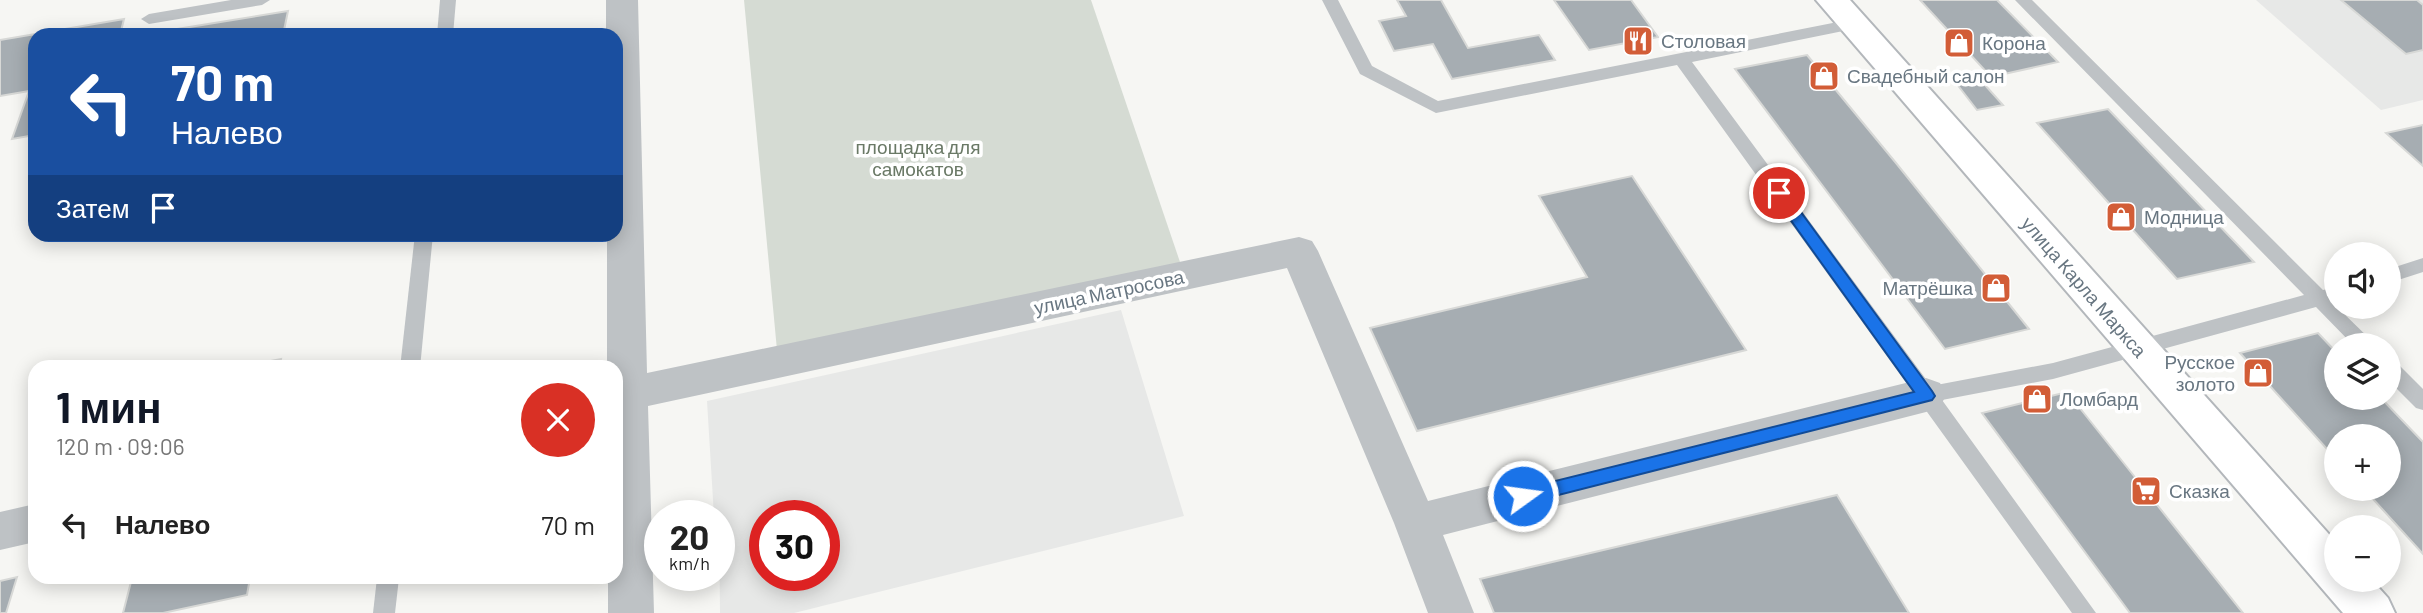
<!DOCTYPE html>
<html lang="ru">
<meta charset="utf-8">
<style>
body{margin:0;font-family:Barlow,sans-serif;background:#f2f2f2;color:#222;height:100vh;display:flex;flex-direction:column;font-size:26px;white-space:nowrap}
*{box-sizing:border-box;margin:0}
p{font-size:23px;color:#767676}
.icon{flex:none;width:38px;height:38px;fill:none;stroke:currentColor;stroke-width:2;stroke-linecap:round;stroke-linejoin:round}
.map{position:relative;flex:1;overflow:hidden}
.side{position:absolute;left:28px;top:360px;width:595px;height:224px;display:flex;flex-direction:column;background:#fff;border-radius:21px;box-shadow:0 4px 18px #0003}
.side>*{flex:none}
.guide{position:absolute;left:28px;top:28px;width:595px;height:214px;border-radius:21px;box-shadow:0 4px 18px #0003;background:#1a4fa0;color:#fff;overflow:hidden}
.controls{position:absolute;left:2324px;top:242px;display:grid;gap:14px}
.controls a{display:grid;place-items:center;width:77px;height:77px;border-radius:50%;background:#fff;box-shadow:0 4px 18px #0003;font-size:35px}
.speed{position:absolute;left:644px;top:500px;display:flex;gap:14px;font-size:35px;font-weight:700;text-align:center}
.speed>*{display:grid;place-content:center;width:91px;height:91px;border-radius:50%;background:#fff;box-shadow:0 4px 18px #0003;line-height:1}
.speed small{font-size:18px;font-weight:400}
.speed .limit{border:10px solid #d22;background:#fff;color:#111}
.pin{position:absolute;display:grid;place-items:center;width:60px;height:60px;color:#fff;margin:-30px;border:4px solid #fff;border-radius:50%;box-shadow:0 2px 7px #0007}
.me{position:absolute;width:77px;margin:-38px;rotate:76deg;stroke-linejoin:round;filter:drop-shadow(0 0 5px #0008)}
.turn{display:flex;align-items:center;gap:24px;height:147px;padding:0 28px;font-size:32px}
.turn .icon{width:91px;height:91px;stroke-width:2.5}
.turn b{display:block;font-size:49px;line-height:60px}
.then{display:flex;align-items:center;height:66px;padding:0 28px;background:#0003;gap:14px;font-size:26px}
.round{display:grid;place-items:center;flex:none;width:74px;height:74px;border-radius:37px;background:#f2f2f2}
.summary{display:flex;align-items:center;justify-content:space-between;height:119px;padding:0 28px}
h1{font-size:42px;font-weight:700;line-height:52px;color:#111827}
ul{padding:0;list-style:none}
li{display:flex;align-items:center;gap:21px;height:91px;padding:0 28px}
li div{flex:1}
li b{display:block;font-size:26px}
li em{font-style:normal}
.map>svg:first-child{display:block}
.built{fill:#e7e8e7;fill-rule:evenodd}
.green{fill:#d5dbd3}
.building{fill:#a6adb2;stroke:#d7d8d6;stroke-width:2}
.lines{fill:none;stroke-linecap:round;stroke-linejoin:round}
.secondary-casing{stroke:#b3b7bb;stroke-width:4}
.service{fill:#bec2c5;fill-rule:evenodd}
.minor{fill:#bec2c5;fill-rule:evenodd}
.secondary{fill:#fff;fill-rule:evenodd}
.route{fill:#1a73e8;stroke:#114b97;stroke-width:2}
.labels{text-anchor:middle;stroke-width:7;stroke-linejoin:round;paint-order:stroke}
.poi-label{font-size:19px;fill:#687681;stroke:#fff;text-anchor:start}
.park-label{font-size:19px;fill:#6a7966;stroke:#fff}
.street-label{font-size:19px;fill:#687681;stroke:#fff}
</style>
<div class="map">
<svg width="2423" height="613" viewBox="0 0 2423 613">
<rect width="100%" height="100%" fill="#f6f6f3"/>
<!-- built -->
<g class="built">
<path d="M2256 0H2423V100L2381 110Z"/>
<path d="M1121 310 1184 516 794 613H720L719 516H714L707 401ZM765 516H824V576H765Z"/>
</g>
<!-- green -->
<path class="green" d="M744 0H1091L1181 265 777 350Z"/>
<!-- building -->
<g class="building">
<path d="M1397 0H1441L1468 48 1539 35 1555 60 1452 79 1433 44 1394 51 1379 21 1406 16Z"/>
<path d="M1554 0H1631L1658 37 1589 50Z"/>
<path d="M1920 0H1997L2058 62 1991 77Z"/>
<path d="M2341 0H2417L2423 5V50L2406 54Z"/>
<path d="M288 11 283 35H158L159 32Z"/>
<path d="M124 19 120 35H35V135L12 139 29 91 0 96V40Z"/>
<path d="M1807 55 1896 163 2029 329 1945 349 1735 69Z"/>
<path d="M1976 75 2003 105 1977 110 1953 79Z"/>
<path d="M2108 109 2254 262 2177 279 2037 123Z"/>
<path d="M2423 125V166L2386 133Z"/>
<path d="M1632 176 1746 350 1417 431 1370 328 1587 277 1539 196Z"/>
<path d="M2318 333 2336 352V397H2380L2423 442V554L2363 488H2389V436H2336V459L2240 353Z"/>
<path d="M281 359 279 368H235Z"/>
<path d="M2067 392 2146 491 2243 613H2130L1982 413Z"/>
<path d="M1837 495 1909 613H1494L1480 579Z"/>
<path d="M17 577 6 613H0V581Z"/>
<path d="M132 578H250L247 595 163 613H123Z"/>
</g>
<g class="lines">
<!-- secondary casing -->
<g class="secondary-casing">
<path id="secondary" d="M1816 0H1850L2336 542V579H2371L2388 598 2395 613H2343Z"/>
</g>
<!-- service -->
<g class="service">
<path d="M231 0H270L262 5 149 24 141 19 149 14Z"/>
<path d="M440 0H456L453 35H437Z"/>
<path d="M1322 0H1338L1372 66 1438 101 1853 19 1859 20V28L1853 29 1692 62 1931 386 2053 363 2304 295 2015 0H2032L2323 290 2336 287V306L2376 345H2353L2316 307 2053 379 1942 400 2096 613H2072L1677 65 1436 113 1360 74Z"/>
<path d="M415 234H433L420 368H400Z"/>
<path d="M2423 258V272L2389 283V269Z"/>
<path d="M2389 360 2396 362 2423 389V410L2416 408 2389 381Z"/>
<path d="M377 578H399L395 613H373Z"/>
</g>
<!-- minor -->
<g class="minor">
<path d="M606 0H638L647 373 1299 237 1312 241 1318 251 1428 501 1926 378 1940 383 1946 395 1940 407 1926 412 1443 535 1474 613H1428L1394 523 1287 268 648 406 654 613H608V578H616V368H607V234H616V35H606Z"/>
<path d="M35 504V542L0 550V512Z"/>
</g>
<!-- secondary -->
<use href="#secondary" class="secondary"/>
</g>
<!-- route -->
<path class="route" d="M1779 188 1784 189 1932 391 1935 396 1932 400 1523 504 1517 502 1514 496 1517 491 1523 489 1914 392 1774 197 1771 193Z"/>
<!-- icons -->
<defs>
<g id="restaurant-square" transform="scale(1.575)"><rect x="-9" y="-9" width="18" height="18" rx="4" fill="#d25d37" stroke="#fff"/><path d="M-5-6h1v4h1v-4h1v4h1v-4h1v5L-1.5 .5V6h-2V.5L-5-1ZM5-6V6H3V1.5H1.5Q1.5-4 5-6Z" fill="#fff"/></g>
<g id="shop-square" transform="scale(1.575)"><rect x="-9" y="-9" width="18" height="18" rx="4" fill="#d25d37" stroke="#fff"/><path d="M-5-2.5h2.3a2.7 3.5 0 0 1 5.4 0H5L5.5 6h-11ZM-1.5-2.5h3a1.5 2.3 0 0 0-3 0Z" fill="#fff"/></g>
<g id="supermarket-square" transform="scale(1.575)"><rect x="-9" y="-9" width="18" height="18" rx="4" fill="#d25d37" stroke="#fff"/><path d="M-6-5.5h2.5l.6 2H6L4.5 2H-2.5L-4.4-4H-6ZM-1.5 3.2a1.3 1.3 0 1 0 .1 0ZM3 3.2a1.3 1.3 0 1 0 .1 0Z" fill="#fff"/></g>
</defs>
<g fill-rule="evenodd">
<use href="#restaurant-square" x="1638" y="41"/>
<use href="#shop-square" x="1959" y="43"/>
<use href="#shop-square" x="1824" y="76"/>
<use href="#shop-square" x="2121" y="217"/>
<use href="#shop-square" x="1996" y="288"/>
<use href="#shop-square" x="2258" y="373"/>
<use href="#shop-square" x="2037" y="399"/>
<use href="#supermarket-square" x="2146" y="491"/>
</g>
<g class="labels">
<!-- poi labels -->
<g class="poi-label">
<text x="1661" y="48">Столовая</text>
<text x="1982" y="50">Корона</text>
<text x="1847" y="83">Свадебный салон</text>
<text x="2144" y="224">Модница</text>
<text x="1973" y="295" text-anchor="end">Матрёшка</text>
<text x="2235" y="369" text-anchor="end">Русское<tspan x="2235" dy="22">золото</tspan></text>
<text x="2060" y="406">Ломбард</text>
<text x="2169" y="498">Сказка</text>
</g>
<!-- park labels -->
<g class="park-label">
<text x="918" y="154">площадка для<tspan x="918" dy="22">самокатов</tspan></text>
</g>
<!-- street labels -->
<g class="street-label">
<text transform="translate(2084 287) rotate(49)" y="7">улица Карла Маркса</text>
<text transform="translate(1109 292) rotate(-12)" y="7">улица Матросова</text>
</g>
</g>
</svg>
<div class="controls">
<a><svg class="icon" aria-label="sound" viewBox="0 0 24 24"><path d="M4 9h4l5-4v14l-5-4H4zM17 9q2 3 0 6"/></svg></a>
<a><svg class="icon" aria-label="layers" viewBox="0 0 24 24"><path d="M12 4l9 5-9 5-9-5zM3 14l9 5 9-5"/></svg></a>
<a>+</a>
<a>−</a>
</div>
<div class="speed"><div>20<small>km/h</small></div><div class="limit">30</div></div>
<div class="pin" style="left:1779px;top:193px;background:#d93025"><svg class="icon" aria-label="arrive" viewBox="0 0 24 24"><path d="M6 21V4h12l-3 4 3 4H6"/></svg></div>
<svg class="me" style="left:1523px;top:496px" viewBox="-20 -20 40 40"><circle r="17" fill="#1a73e8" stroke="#fff" stroke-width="3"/><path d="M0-11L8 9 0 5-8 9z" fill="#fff"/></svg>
<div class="guide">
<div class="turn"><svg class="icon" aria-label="left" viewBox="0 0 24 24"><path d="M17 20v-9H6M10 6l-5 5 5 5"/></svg><div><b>70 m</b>Налево</div></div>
<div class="then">Затем<svg class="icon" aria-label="arrive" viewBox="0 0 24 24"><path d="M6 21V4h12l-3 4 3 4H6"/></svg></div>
</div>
<section class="side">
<div class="summary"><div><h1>1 мин</h1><p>120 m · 09:06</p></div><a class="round" style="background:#d93025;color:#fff"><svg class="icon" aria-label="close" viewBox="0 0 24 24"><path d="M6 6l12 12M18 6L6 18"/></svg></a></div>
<ul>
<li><svg class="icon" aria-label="left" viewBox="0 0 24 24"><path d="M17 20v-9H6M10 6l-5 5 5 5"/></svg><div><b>Налево</b></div><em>70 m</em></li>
</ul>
</section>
</div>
